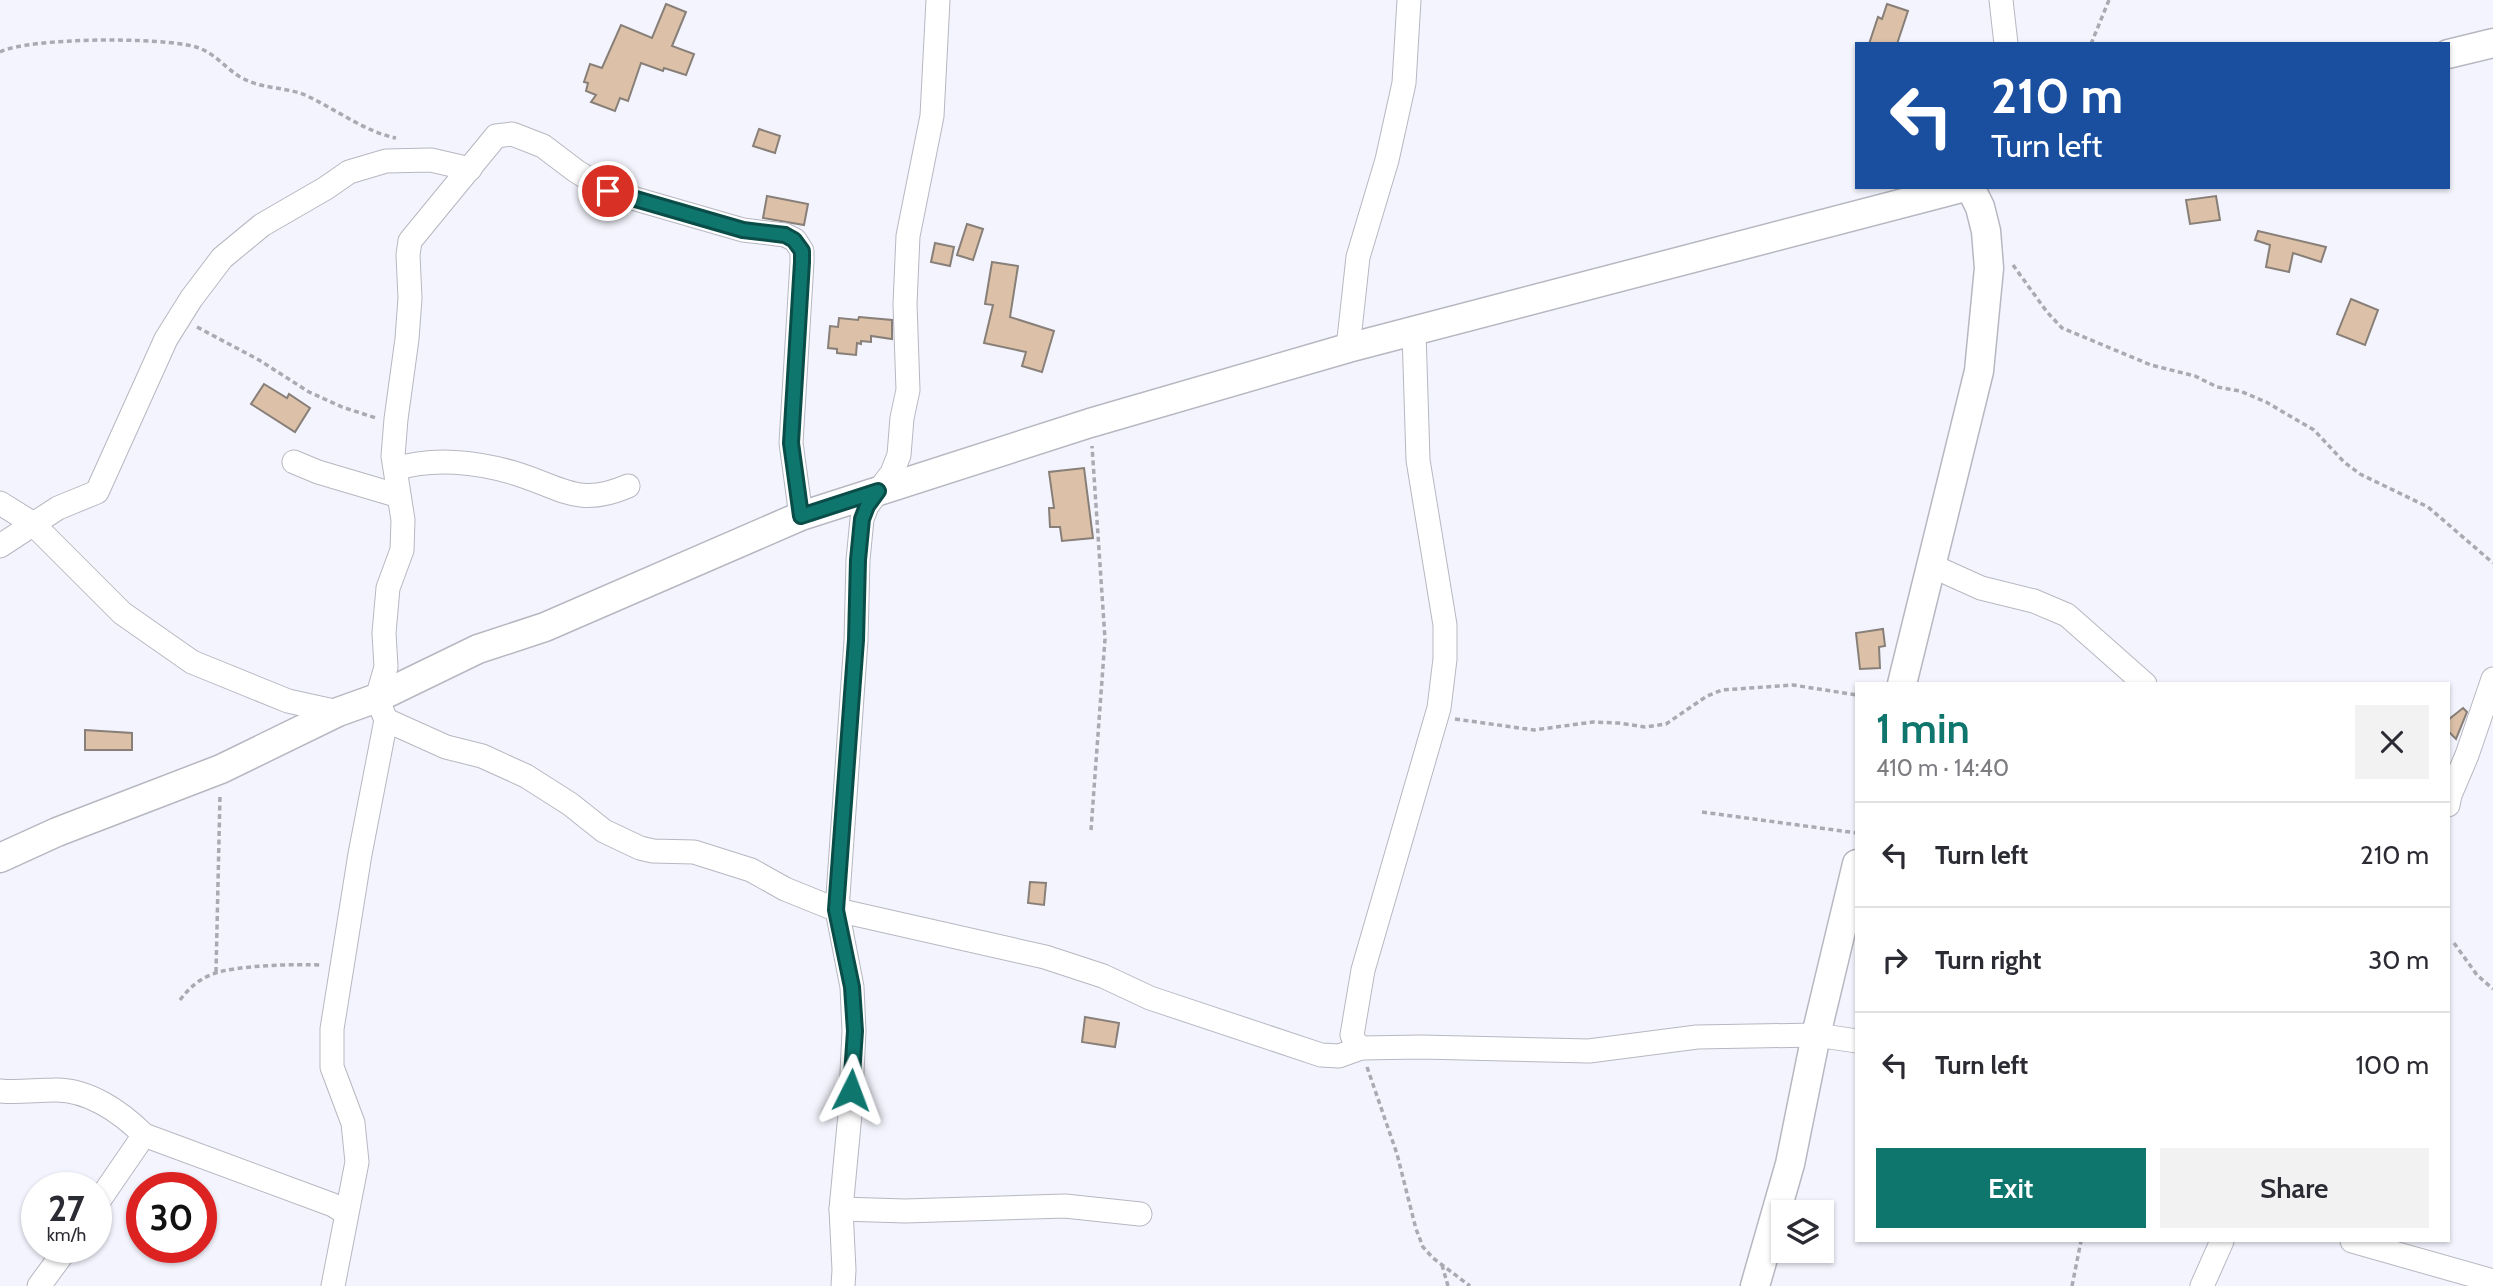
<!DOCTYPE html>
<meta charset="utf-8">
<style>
body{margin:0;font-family:Cabin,sans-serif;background:#f2f2f3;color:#2b2b33;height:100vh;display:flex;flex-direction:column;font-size:26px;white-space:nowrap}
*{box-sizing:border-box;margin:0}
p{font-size:23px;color:#7c7c81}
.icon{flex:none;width:38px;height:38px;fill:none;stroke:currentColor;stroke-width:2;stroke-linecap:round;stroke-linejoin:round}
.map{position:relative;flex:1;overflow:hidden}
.side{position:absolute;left:1855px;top:682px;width:595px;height:560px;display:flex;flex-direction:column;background:#fff;border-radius:0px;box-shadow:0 2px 5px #0004}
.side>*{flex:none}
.banner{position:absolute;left:1855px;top:42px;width:595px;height:147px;border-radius:0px;box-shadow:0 2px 5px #0004;background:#1a4fa0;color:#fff;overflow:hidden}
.controls{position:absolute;left:1771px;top:1200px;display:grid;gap:14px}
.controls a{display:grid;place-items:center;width:63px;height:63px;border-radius:0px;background:#fff;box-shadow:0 2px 5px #0004;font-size:35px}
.speed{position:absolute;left:21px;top:1172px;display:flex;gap:14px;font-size:35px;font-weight:700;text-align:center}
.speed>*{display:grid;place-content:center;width:91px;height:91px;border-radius:50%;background:#fff;box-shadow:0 2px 5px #0004;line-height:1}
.speed small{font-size:18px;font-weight:400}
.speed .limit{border:10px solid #d22;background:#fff;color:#111}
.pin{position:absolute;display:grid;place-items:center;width:60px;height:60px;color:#fff;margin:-30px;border:4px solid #fff;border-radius:50%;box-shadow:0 2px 7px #0007}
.me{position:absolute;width:77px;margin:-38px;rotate:3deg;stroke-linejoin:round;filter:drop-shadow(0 0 5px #0008)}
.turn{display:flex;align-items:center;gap:24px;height:147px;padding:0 21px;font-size:32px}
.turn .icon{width:91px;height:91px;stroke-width:2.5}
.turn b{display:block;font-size:49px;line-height:60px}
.round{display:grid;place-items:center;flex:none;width:74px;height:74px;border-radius:0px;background:#f2f2f3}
.summary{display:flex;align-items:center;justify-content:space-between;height:119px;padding:0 21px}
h1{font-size:42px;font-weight:600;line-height:52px;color:#0f766e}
.button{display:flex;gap:14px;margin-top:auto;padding:14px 21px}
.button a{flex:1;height:80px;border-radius:0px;background:#0f766e;color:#fff;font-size:28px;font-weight:600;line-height:80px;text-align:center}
.button a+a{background:#f2f2f3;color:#2b2b33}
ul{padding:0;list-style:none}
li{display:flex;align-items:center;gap:21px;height:105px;padding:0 21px;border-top:2px solid #e1e1e2}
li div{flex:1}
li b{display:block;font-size:26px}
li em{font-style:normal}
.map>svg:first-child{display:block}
.building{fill:#dcc1a8;stroke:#877f78;stroke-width:2}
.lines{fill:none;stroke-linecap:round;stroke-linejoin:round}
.minor-casing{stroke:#b7b7c1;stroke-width:25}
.tertiary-casing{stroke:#b7b7c1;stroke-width:31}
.path{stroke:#aaaab2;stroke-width:3.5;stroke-dasharray:5 3.5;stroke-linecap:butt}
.minor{stroke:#fff;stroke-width:23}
.tertiary{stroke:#fff;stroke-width:28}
.route-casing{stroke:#0a4d48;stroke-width:18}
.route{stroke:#0f766e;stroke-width:12}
</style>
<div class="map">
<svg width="2493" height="1286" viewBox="0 0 2493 1286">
<rect width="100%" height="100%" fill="#f4f4fe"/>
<!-- building -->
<g class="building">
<path d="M666 4 686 12 672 46 694 54 686 75 664 68 663 71 641 63 628 101 620 98 615 111 591 102 596 95 586 91 588 83 584 82 590 64 602 68 621 25 652 38Z"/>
<path d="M1887 4 1908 11 1897 44H1869L1878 17 1882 19Z"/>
<path d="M759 129 780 136 775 153 753 146Z"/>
<path d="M767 196 808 204 804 225 763 218Z"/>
<path d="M2216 196 2220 220 2190 224 2186 200Z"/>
<path d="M967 224 983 229 973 260 957 255Z"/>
<path d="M2258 231 2326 247 2321 262 2293 253 2289 272 2266 267 2270 245 2255 240Z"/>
<path d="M935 243 954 247 950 266 931 262Z"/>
<path d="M992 262 1018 266 1010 317 1054 331 1042 372 1022 366 1026 352 984 343 993 305 985 304Z"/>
<path d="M2351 299 2378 310 2365 345 2337 334Z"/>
<path d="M859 317 892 320V339L871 336V342L861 341V344L857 343 856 355 837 353V349L828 348 830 326 838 327 839 318 858 320Z"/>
<path d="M264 384 287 398 289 394 310 408 295 432 251 404Z"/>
<path d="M1084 468 1093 538 1062 541 1060 527H1050L1049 508H1054L1049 472Z"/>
<path d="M1883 629 1885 646 1879 647 1880 668 1860 669 1856 633Z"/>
<path d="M2463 708 2467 712 2456 739 2448 731V720Z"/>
<path d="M85 730 132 733V750H85Z"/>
<path d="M1030 882 1046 883 1044 905 1028 903Z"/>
<path d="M1085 1017 1119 1023 1115 1047 1082 1042Z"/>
</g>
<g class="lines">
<!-- minor casing -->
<g class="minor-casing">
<g id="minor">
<path d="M2001 0 2006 44"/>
<path d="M1348 348 1358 257 1387 160 1404 83 1409 0"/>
<path d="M294 462 318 472 399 496"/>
<path d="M396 469C433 457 477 462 514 473 561 487 578 508 628 486"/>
<path d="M0 503 32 523 122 613 192 662 288 701 338 712"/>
<path d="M0 546 58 508 97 492 166 339 191 299 222 258 262 225 326 188 349 172 386 161 431 160 470 169"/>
<path d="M1930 565 1981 588 2034 601 2067 615 2145 684"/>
<path d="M386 720 446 747 482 756 526 776 570 804 604 831 640 848 653 851 694 852 751 870 785 889 837 910 1045 957 1103 976 1150 998 1321 1055 1339 1056 1361 1048 1421 1047 1589 1051 1697 1037 1816 1035 1857 1041"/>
<path d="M2448 805 2450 795 2467 755 2493 679"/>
<path d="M1361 1048 1355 1042 1352 1035 1363 970 1439 708 1445 659V625L1418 460 1414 332"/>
<path d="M0 1091C18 1093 36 1090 54 1090 88 1089 121 1112 144 1135L333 1205 346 1213"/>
<path d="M96 1205 144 1135"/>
<path d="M841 1209 905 1211 1065 1206 1140 1214"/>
<path d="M2352 1241 2493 1281"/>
<path d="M39 1286 67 1248"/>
<path d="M333 1286 357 1162 353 1123 332 1067V1029L360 854 386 720 377 698 386 667 384 633 388 588 402 550 403 520 393 456 396 419 407 339 410 298 408 255 410 241 496 136 512 134 543 146 576 171 608 191 743 230 785 235 795 240 802 251V262L791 443 801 516"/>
<path d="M843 1286 844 1270 841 1209 850 1114 854 1031 852 987 837 910 856 640 858 560 862 519 867 506 892 473 899 455 902 418 908 390 905 304 908 236 932 116 938 0"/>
<path d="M2202 1286 2222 1241"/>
</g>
</g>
<!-- tertiary casing -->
<g class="tertiary-casing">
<g id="tertiary">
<path d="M2448 54 2493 43"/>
<path d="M1902 684 1979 371 1989 268 1986 231 1980 207 1970 187"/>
<path d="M0 858 57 832 221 769 338 712 377 698 478 649 545 627 801 516 1090 423 1348 348 1965 187"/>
<path d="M1755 1286 1790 1164 1816 1035 1857 864"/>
</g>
</g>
<!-- path -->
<g class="path">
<path d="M2091 44 2109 0"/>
<path d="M0 52C30 37 163 37 196 47 216 53 226 70 244 79 263 89 286 87 305 95 336 109 363 131 396 138"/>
<path d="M2013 265 2047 312 2062 328 2151 365 2195 376 2217 387 2240 391 2266 402 2314 430 2344 462 2360 474 2428 507 2493 563"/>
<path d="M197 327 259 360 309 392 342 407 376 418"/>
<path d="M1455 719 1534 730 1593 722 1618 723 1645 727 1666 724 1707 696 1722 690 1793 685 1857 695"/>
<path d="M1702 812 1857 833"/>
<path d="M1091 830 1105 639 1092 446"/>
<path d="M2454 943 2477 975 2493 989"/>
<path d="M216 972 220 795"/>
<path d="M180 1000C189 988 199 979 213 974 235 965 297 964 322 965"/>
<path d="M1367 1067 1397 1154 1416 1229 1423 1247 1433 1258 1470 1286"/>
<path d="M1442 1265 1448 1286"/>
<path d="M2072 1286 2081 1241"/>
</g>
<!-- minor -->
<use href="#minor" class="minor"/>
<!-- tertiary -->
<use href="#tertiary" class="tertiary"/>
</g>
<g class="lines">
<!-- route casing -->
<g class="route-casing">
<path id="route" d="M608 191 743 230 785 235 794 240 802 251V262L791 443 801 516 878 491 867 506 862 519 858 560 856 640 836 910 852 987 855 1031 851 1090"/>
</g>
<!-- route -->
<use href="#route" class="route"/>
</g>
</svg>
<div class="controls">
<a><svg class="icon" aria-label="layers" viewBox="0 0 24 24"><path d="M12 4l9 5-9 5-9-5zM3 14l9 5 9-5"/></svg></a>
</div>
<div class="speed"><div>27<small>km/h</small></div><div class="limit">30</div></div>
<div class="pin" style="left:608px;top:191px;background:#d93025"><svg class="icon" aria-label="arrive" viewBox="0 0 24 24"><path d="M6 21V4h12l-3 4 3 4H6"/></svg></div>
<svg class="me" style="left:851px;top:1090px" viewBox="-20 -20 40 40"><path d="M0-17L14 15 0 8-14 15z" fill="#0f766e" stroke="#fff" stroke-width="4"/></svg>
<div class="banner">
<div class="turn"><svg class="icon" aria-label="left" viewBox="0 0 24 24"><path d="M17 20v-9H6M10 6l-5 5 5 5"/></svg><div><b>210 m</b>Turn left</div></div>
</div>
<section class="side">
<div class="summary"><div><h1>1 min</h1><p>410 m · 14:40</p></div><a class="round"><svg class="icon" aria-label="close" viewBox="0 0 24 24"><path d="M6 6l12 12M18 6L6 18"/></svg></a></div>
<ul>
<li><svg class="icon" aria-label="left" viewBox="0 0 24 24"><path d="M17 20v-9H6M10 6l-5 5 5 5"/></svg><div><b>Turn left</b></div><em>210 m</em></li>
<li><svg class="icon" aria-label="right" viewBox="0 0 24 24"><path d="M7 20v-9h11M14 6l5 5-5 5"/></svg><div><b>Turn right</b></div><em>30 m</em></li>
<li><svg class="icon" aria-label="left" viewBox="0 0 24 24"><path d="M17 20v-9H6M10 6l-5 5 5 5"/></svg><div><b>Turn left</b></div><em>100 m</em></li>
</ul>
<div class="button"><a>Exit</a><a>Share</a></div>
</section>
</div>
